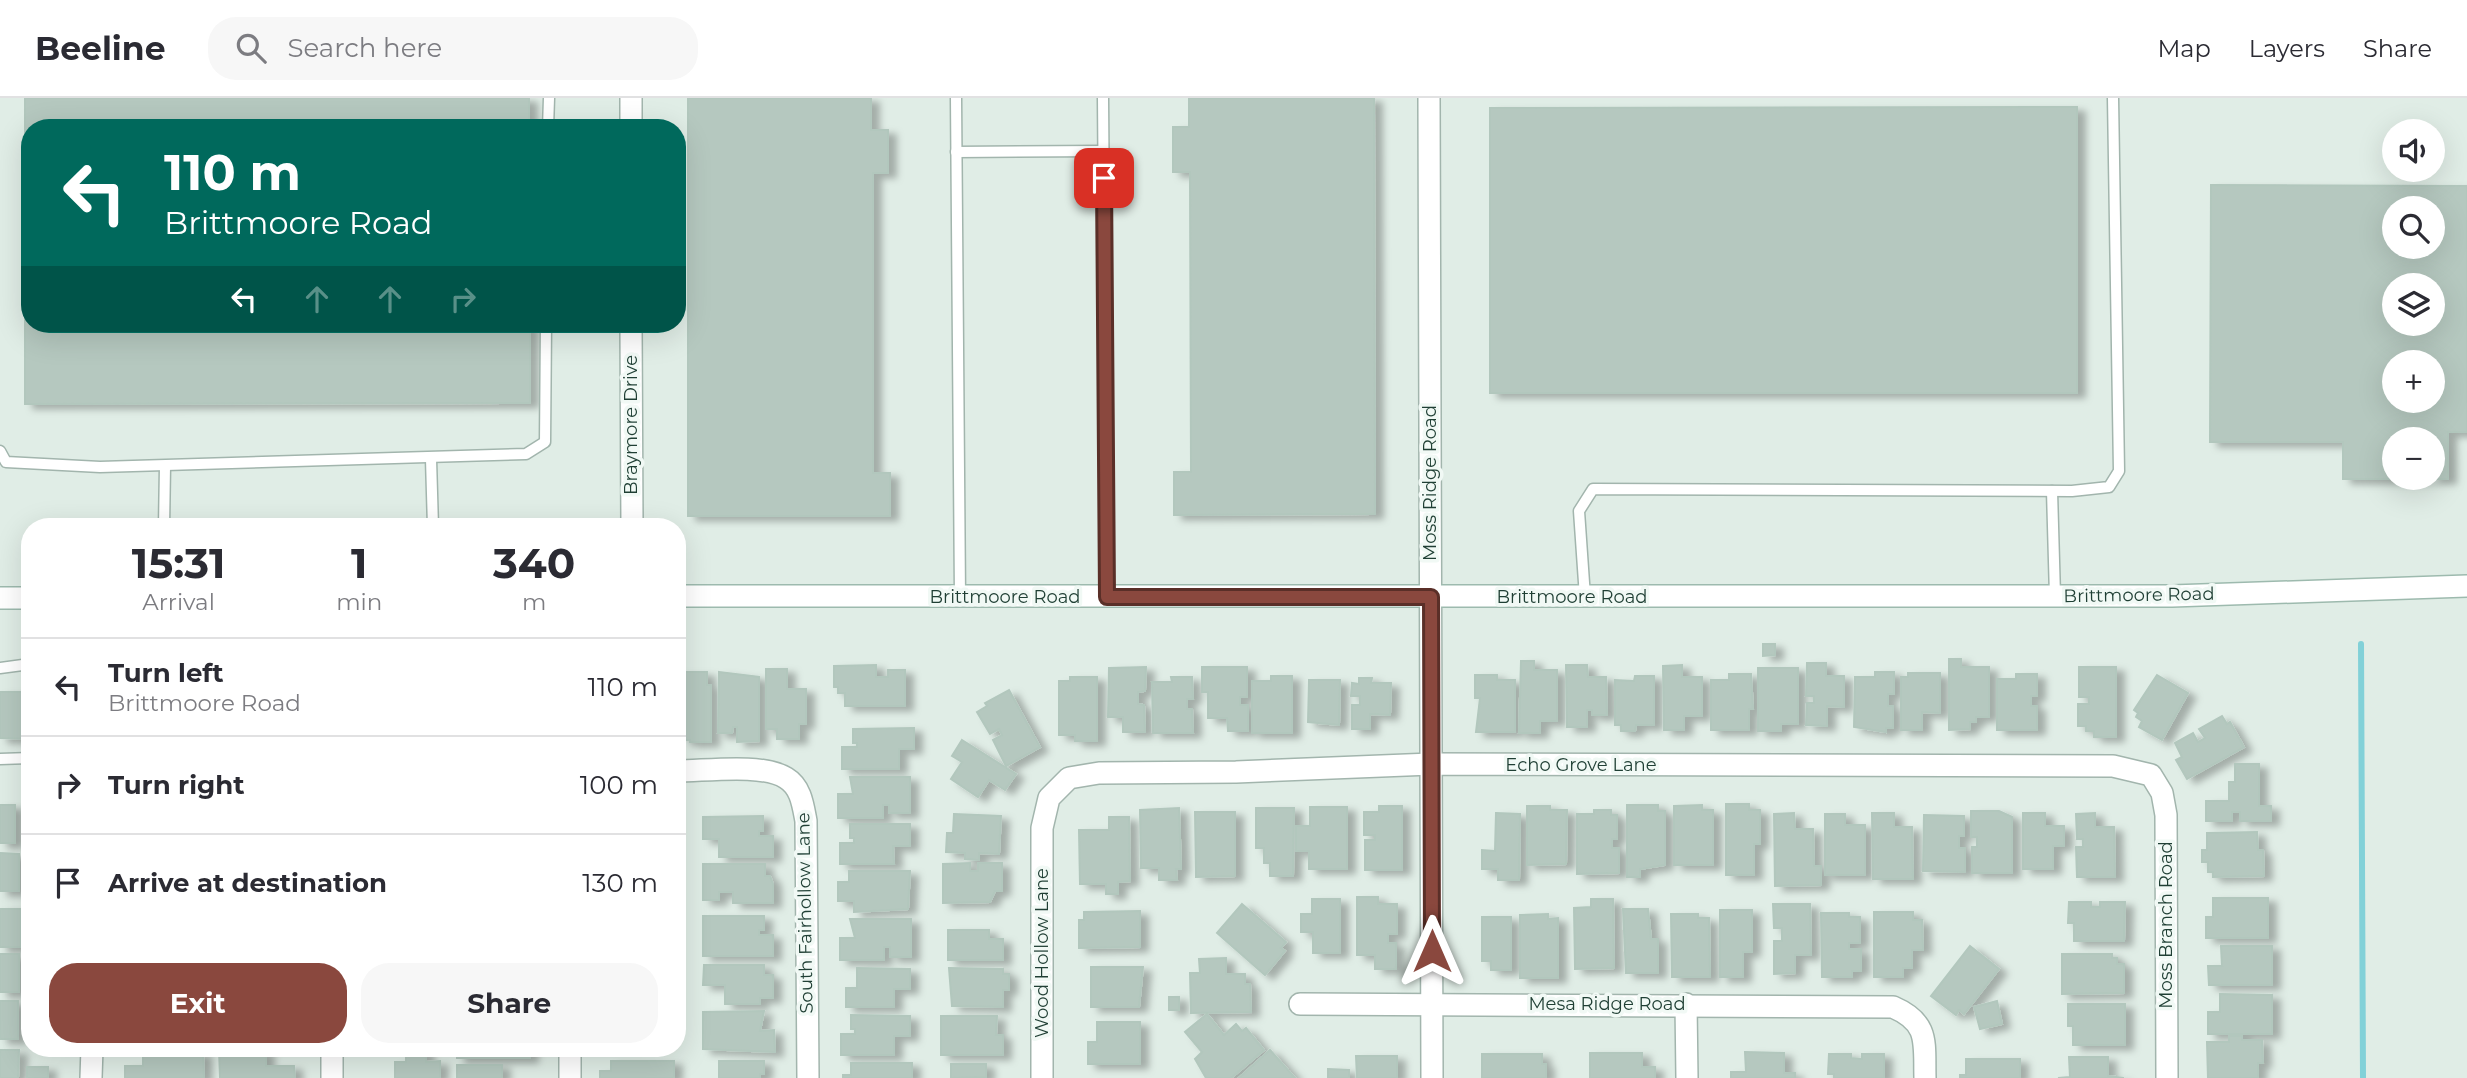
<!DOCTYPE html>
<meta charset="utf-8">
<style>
body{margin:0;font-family:Montserrat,sans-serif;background:#f7f7f7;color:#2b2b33;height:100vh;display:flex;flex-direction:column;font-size:26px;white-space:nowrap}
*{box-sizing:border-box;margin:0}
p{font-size:23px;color:#7c7c81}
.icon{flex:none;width:38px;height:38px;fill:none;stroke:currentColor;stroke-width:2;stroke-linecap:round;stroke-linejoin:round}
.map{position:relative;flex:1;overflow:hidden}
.details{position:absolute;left:21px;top:420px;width:665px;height:539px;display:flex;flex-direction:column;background:#fff;border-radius:28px;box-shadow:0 7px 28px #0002}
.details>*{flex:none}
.guide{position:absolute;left:21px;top:21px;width:665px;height:214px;border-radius:28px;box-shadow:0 7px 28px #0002;background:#00695c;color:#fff;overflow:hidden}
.tools{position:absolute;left:2382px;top:21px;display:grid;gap:14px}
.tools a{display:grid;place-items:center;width:63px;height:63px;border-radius:50%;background:#fff;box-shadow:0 7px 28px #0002;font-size:35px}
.pin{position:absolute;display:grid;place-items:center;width:60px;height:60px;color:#fff;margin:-30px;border-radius:14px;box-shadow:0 4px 10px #0006}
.me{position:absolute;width:77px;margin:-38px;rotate:0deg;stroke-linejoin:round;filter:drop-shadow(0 0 5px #0008)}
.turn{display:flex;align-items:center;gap:24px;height:147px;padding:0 28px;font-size:32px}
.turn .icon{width:91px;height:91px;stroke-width:2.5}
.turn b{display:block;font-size:49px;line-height:60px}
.lanes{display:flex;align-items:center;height:66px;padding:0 28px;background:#0003;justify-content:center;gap:35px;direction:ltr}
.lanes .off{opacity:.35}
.eta{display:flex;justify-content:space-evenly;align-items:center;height:119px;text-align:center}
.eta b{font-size:42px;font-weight:700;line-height:49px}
.action{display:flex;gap:14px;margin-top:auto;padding:14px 28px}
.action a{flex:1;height:80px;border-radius:28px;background:#8a483e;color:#fff;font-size:28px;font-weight:700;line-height:80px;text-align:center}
.action a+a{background:#f7f7f7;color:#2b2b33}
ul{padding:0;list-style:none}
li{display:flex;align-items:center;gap:21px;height:98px;padding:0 28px;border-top:2px solid #e1e1e2}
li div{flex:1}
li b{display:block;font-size:26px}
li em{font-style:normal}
header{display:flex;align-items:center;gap:42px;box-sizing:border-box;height:98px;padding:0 35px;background:#fff;border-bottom:2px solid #e1e1e2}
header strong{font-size:33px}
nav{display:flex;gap:38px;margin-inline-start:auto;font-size:24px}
.search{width:490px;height:63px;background:#f7f7f7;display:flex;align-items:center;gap:18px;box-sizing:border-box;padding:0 24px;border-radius:28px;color:#7c7c81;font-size:26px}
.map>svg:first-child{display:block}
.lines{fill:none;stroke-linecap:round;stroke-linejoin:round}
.stream{stroke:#82d1d8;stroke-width:6}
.building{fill:#b5c8bf;stroke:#b2c7bd;stroke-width:2;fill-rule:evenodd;filter:url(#shadow)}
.lane-casing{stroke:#a2b5ad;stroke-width:13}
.street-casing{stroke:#a2b5ad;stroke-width:24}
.secondary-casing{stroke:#9dbaae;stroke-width:24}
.lane{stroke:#fff;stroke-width:10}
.street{stroke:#fff;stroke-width:21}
.secondary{stroke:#fff;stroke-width:21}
.route-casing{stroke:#5a2f28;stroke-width:18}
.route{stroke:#8a483e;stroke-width:12}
.labels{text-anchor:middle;stroke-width:7;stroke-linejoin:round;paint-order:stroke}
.street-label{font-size:18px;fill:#1f3f34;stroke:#f1f9f5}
</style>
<header>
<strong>Beeline</strong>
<div class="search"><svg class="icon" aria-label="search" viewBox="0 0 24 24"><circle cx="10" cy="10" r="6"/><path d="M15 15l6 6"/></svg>Search here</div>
<nav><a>Map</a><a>Layers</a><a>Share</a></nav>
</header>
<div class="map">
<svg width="2467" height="980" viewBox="0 0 2467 980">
<defs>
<filter id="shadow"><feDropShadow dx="8" dy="4.5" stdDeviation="3.5" flood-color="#0004"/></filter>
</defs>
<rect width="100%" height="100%" fill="#e0ede6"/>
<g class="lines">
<!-- stream -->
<path class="stream" d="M2361 546 2363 980"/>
</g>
<!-- building -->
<g class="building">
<path d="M25 0H529V30H30V226H530V305L25 306Z"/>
<path d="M688 0H871V32H888V75H873V375H890V418H688Z"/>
<path d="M1189 0H1374L1375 416 1174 417V374H1191L1190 74H1173V29H1189Z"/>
<path d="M2077 9V295H1490V10Z"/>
<path d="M2211 87 2467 88V334H2448V381H2343V344H2210ZM2394 110H2432V149H2394ZM2394 187H2432V226H2394ZM2394 264H2432V303H2394ZM2394 341H2432V380H2394Z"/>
<path d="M1763 546H1775V557L1763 558Z"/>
<path d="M1949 561H1961V569H1989V619H1976V624H1970V631L1949 632Z"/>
<path d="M1521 563H1534V572H1557V623H1540V635H1519Z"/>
<path d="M1807 565H1826V578H1844V609L1827 608V628L1806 627 1807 605H1814V598H1806Z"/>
<path d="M876 567V579H888V572H905V608H845V595H838V589H834V568Z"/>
<path d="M1566 567H1587L1588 579H1606L1607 617H1592V612H1587V629H1567Z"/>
<path d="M1682 567V579H1702V618H1684V632H1664L1663 568Z"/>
<path d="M1146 569 1145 593 1138 594V606L1144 607 1145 634H1123V619H1108L1109 570Z"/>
<path d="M1202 569H1247V599H1240V607H1248V633H1228L1227 620H1208V594H1202Z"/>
<path d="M2079 569H2116V639H2094V633H2086V628H2078V606H2089V599H2079Z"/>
<path d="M1758 570H1798V626H1781V633H1758Z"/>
<path d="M766 571H787V591H806V626H799V641H777V631H766Z"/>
<path d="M677 574H707V587H711V644H690V642H683V634H677Z"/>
<path d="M719 574 759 579V643L737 644V629H733L732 635H718Z"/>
<path d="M1875 574H1894V596H1888V608H1893V630H1886V634L1854 629 1855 579H1875Z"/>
<path d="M1908 575H1940V615L1922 614V632H1901V579H1908Z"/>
<path d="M1729 576H1751L1753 611H1749V632H1711V582H1729Z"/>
<path d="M2016 576H2037V598H2031V608H2037V632H1997V581H2016Z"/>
<path d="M1475 577H1497V582H1515V634H1476L1480 600H1475Z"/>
<path d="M2157 577 2188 595 2162 642 2139 629 2142 623 2136 619 2138 615 2134 612Z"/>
<path d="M1271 578H1292V635H1252V583H1271Z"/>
<path d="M1635 578H1654V627H1636L1635 633H1621V627H1615V582L1634 583Z"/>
<path d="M1070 579H1097V643H1075V637H1059V583H1070Z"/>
<path d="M1171 579H1192L1193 601H1187V611H1192L1193 635H1153L1152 584H1172Z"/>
<path d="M1359 580H1372L1371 585H1391L1390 617 1370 616V631H1352V607H1360V598H1351L1352 585 1359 586Z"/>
<path d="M1309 582H1340L1339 627 1308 624Z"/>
<path d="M1009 592 1040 649 1006 668 993 642 1002 637 999 631 990 636 977 614 987 608 985 605Z"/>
<path d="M0 594H30V641L0 640Z"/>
<path d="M2222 618 2227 626 2230 624 2244 649 2187 681 2176 662 2182 659 2175 645 2193 635 2198 644 2205 640 2199 631Z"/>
<path d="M914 630V651H899V671H842V649H857V645H853V631Z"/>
<path d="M962 642 1016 676 1005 692 989 682 978 699 951 681 962 664 952 658Z"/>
<path d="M2235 666H2259V708H2271V723H2240V714H2232V723H2206V703H2229V684H2235Z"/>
<path d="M850 679H910V715H889V707H883V720H838V696H853Z"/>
<path d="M1726 706H1749V712H1760V746H1754V777H1726Z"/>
<rect x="0" y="707" width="15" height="38"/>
<path d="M1627 707H1658V713H1665V767L1640 771V779H1627Z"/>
<path d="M1702 707V712H1713V767H1674V708Z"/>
<path d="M1379 708H1402V772H1365V742H1375V737H1364V714H1379Z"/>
<path d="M1527 708H1550V712H1567L1566 766 1527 767Z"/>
<path d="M1310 709H1347V771H1309V753H1296V728H1310Z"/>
<path d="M1179 710 1181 771H1176L1177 782H1159V770H1141L1140 712Z"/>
<path d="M1256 710H1294L1293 778H1270V765H1264V750H1256Z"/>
<path d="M1594 712H1611V717H1617V741H1612V750H1619V775L1577 776V716H1594Z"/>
<path d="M1971 713H1999L2012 719V775H1972V749H1977V739H1971Z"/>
<path d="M1195 714H1235V778L1196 779Z"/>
<path d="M1496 715 1520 716 1519 782H1498V771H1482V752L1495 753Z"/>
<path d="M1794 715 1795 731H1813L1814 768H1821V787L1775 788 1774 716Z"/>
<path d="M1872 715H1894V729H1912L1913 781H1873Z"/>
<path d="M2023 715H2045V728H2064V748H2053V771H2023Z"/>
<path d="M2095 715V729H2114L2115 779H2077L2076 749H2083V741H2077L2076 716Z"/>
<path d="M954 716 1001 718 999 756 979 755V762L965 761V755L946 754 947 735H953Z"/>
<path d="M1825 716H1845V727H1865V777H1825Z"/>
<path d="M1924 717 1964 718V738H1959V750H1965V774L1923 773Z"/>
<path d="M763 718V733H759V738H773V759H719V741H703V719Z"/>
<path d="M1109 719H1129L1130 783 1118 784V796H1106V786H1080L1079 732H1109Z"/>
<path d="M850 726H910V748H893L894 766H840V745H854V740H850Z"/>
<path d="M2257 734 2258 752H2263L2264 778 2213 779V774H2208V764H2202V752H2207V735Z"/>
<path d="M0 755 19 756V793H0Z"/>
<path d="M970 765V773H978V765H1002V793H995L990 804 943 805V766Z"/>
<path d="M703 766H765V778H770L773 786V805H733V794H719V802H703Z"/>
<path d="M849 773H910L908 811 854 814V803H838V784H849Z"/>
<path d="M1357 799H1378V806H1397V836H1388V845H1396V871H1375V857H1357Z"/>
<path d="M2213 800H2268V840H2206V819H2213Z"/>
<path d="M1312 801H1340V855H1313V834H1301V816H1312Z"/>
<path d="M1591 801H1613L1614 870 1575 871 1574 810 1591 809Z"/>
<path d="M2069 804H2091V809H2100V804H2125L2124 843H2074V825H2068Z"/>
<path d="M1242 806 1286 844 1281 850 1285 853 1265 877 1217 835Z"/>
<path d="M1773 806H1810L1811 857H1795V875L1774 876V843H1782V830H1774Z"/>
<rect x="0" y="811" width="21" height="38"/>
<path d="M1623 811H1648L1651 841H1658V875H1626Z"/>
<path d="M1720 812H1752V854H1743V879H1720Z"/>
<path d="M1140 813V849L1079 850V822H1084V814Z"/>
<path d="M1874 814H1913V822H1922L1923 852H1912V870H1903V879H1874Z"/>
<path d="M1821 815H1849V819H1860V845H1849V851H1861V873H1852V879H1822Z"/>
<path d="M1548 816V821L1558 820V880H1520V817Z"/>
<path d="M1671 816H1698V820H1709L1710 879H1672Z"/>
<path d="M703 818H764V832H759V837H773V858H703Z"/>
<path d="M1482 819H1511V872H1491V863H1482Z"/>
<path d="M850 821H911V859H890V849H884V862H840V840H855Z"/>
<path d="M948 832H989V841H1003V862H948Z"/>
<path d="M1970 848 1999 871 1964 916 1959 912 1956 917 1931 898Z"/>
<path d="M2221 848H2272V887H2209L2208 868H2222Z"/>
<rect x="0" y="856" width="19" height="38"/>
<path d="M2062 856H2112V860H2117V866H2124V895L2062 896Z"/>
<path d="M1226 860V876H1245V886H1250L1251 914 1191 915 1190 875H1200L1199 861Z"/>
<path d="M704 867H764V877H773V900H760V906H725V887H703Z"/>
<path d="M1091 869H1143L1139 909H1091Z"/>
<path d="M857 870 910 871V891H894V909H846V890H857Z"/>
<path d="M949 870 1003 871V876H1009V892H1003V909L952 908Z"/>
<path d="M2220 896 2272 897V936H2208V914H2220Z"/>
<rect x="1169" y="899" width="10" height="13"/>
<rect x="0" y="903" width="18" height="38"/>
<path d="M1997 903 2002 926 1980 931 1974 909Z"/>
<path d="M2068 906H2125V947H2073V928H2068Z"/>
<path d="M764 913 760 933 774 932 775 954 703 951V914Z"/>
<path d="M1207 916 1224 937 1236 926 1242 933 1246 930 1264 952 1231 980H1206L1195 961 1202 954 1185 934Z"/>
<path d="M851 917 910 918V938H894V957H841V936H855V931H851Z"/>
<path d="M941 918H997L996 937H1003V957H941Z"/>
<path d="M1097 924H1140V966H1088V944H1097Z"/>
<path d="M2229 938H2242V942H2262L2263 965H2258V980H2208L2207 944H2229Z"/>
<rect x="457" y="950" width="73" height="10"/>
<path d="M0 952H19L18 980H0Z"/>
<path d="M219 952H266V968H294L295 980H220Z"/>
<path d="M406 952H426V964L440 963V980H395V964H406Z"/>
<path d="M1270 952 1295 980H1239Z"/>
<path d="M143 954H203L204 980H125V968H143Z"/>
<path d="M1745 954 1784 955V975H1795V980H1731V974H1746Z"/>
<path d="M1590 955H1642V969H1655V980H1590Z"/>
<path d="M1482 956H1542V966H1546V980H1482Z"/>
<path d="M1829 956H1851V960L1862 961V956H1884V980H1834V976H1828Z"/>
<path d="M1356 958H1397V980H1357Z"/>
<path d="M2069 959H2108V978L2124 980H2058L2070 979Z"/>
<path d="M1966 961H2020V980H1960V977H1966Z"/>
<path d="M611 963H674V980H600V973H611Z"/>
<path d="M719 963H764V976H760V980H719Z"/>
<path d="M851 965H912V980H843V977H851Z"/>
<path d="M951 966H986V979L951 980Z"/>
<rect x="457" y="967" width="45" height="13"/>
<rect x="27" y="969" width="21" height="11"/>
<path d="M1328 971 1349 972V980H1328Z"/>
</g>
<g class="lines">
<!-- lane casing -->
<g class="lane-casing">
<g id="lane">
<path d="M956 0 960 499"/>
<path d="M1103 0 1107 499"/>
<path d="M548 30 549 0"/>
<path d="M956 54 1104 53"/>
<path d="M0 353 6 364 100 369 526 356 545 344 546 226"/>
<path d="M431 361 433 429"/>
<path d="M2052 393 2055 498"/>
<path d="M164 429 165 368"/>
<path d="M1585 499 1579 413 1593 391 2072 393 2109 389 2119 373 2113 0"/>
<path d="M0 570 30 566"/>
<path d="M0 661 30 660"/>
</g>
</g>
<!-- street casing -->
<g class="street-casing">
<g id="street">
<path d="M631 0V30"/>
<path d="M1429 0 1432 980"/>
<path d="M631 226 632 429"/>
<path d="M677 673C706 673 762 665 786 680 801 689 803 707 806 723L808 980"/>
<path d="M1300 906 1893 909C1930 925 1924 945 1925 980"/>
<path d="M1686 906 1687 980"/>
<path d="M91 980 92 950"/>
<path d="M332 980V950"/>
<path d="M570 980V950"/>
<path d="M1042 980V730L1049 700 1069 680 1099 675 1236 674 1431 666 2113 668 2151 677 2162 695 2166 717 2167 980"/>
</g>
</g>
<!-- secondary casing -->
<g class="secondary-casing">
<g id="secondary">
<path d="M677 498H2172L2467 488"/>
<path d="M0 500H30"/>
</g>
</g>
<!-- lane -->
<use href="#lane" class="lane"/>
<!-- street -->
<use href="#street" class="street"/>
<!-- secondary -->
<use href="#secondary" class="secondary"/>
</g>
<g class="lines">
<!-- route casing -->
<g class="route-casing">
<path id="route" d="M1104 80 1107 499H1431L1432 853"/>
</g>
<!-- route -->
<use href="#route" class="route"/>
</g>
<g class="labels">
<!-- street labels -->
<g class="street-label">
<text transform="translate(631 327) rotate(-90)" y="6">Braymore Drive</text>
<text transform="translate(1430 385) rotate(-90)" y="6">Moss Ridge Road</text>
<text transform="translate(2139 497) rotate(-1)" y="6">Brittmoore Road</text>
<text x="1005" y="505">Brittmoore Road</text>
<text x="1572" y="505">Brittmoore Road</text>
<text x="1581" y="673">Echo Grove Lane</text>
<text transform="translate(805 815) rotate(-91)" y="6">South Fairhollow Lane</text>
<text transform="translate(2166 827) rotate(-90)" y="6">Moss Branch Road</text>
<text transform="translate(1042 855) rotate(-90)" y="6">Wood Hollow Lane</text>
<text x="1607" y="912">Mesa Ridge Road</text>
</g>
</g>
</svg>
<div class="tools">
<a><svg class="icon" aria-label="sound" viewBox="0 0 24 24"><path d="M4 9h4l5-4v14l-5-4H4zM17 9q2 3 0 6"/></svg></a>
<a><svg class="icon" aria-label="search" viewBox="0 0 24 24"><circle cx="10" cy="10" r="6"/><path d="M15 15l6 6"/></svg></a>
<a><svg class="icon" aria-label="layers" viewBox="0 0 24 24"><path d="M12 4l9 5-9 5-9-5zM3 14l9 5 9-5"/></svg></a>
<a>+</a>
<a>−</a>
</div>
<div class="pin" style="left:1104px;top:80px;background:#d93025"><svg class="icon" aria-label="arrive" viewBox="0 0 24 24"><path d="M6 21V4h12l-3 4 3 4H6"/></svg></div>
<svg class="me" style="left:1432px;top:853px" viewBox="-20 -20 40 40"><path d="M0-17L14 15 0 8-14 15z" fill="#8a483e" stroke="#fff" stroke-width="4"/></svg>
<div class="guide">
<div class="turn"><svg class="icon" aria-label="left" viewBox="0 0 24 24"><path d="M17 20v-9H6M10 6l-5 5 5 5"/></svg><div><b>110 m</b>Brittmoore Road</div></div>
<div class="lanes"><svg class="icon" aria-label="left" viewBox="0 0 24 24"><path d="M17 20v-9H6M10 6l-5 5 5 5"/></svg><svg class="icon off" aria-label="ahead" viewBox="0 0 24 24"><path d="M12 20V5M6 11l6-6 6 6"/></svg><svg class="icon off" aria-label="ahead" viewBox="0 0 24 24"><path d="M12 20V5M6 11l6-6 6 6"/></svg><svg class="icon off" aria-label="right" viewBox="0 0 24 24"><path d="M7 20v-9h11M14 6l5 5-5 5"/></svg></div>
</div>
<section class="details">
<div class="eta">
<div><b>15:31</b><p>Arrival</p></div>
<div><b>1</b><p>min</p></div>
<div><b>340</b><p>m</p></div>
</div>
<ul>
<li><svg class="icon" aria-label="left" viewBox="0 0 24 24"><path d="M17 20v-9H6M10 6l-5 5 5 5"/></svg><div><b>Turn left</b><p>Brittmoore Road</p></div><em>110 m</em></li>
<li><svg class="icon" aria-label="right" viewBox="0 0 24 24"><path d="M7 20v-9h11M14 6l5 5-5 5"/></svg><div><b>Turn right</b></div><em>100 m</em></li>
<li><svg class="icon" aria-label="arrive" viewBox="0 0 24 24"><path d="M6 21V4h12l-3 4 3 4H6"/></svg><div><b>Arrive at destination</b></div><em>130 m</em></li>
</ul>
<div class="action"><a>Exit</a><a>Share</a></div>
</section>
</div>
